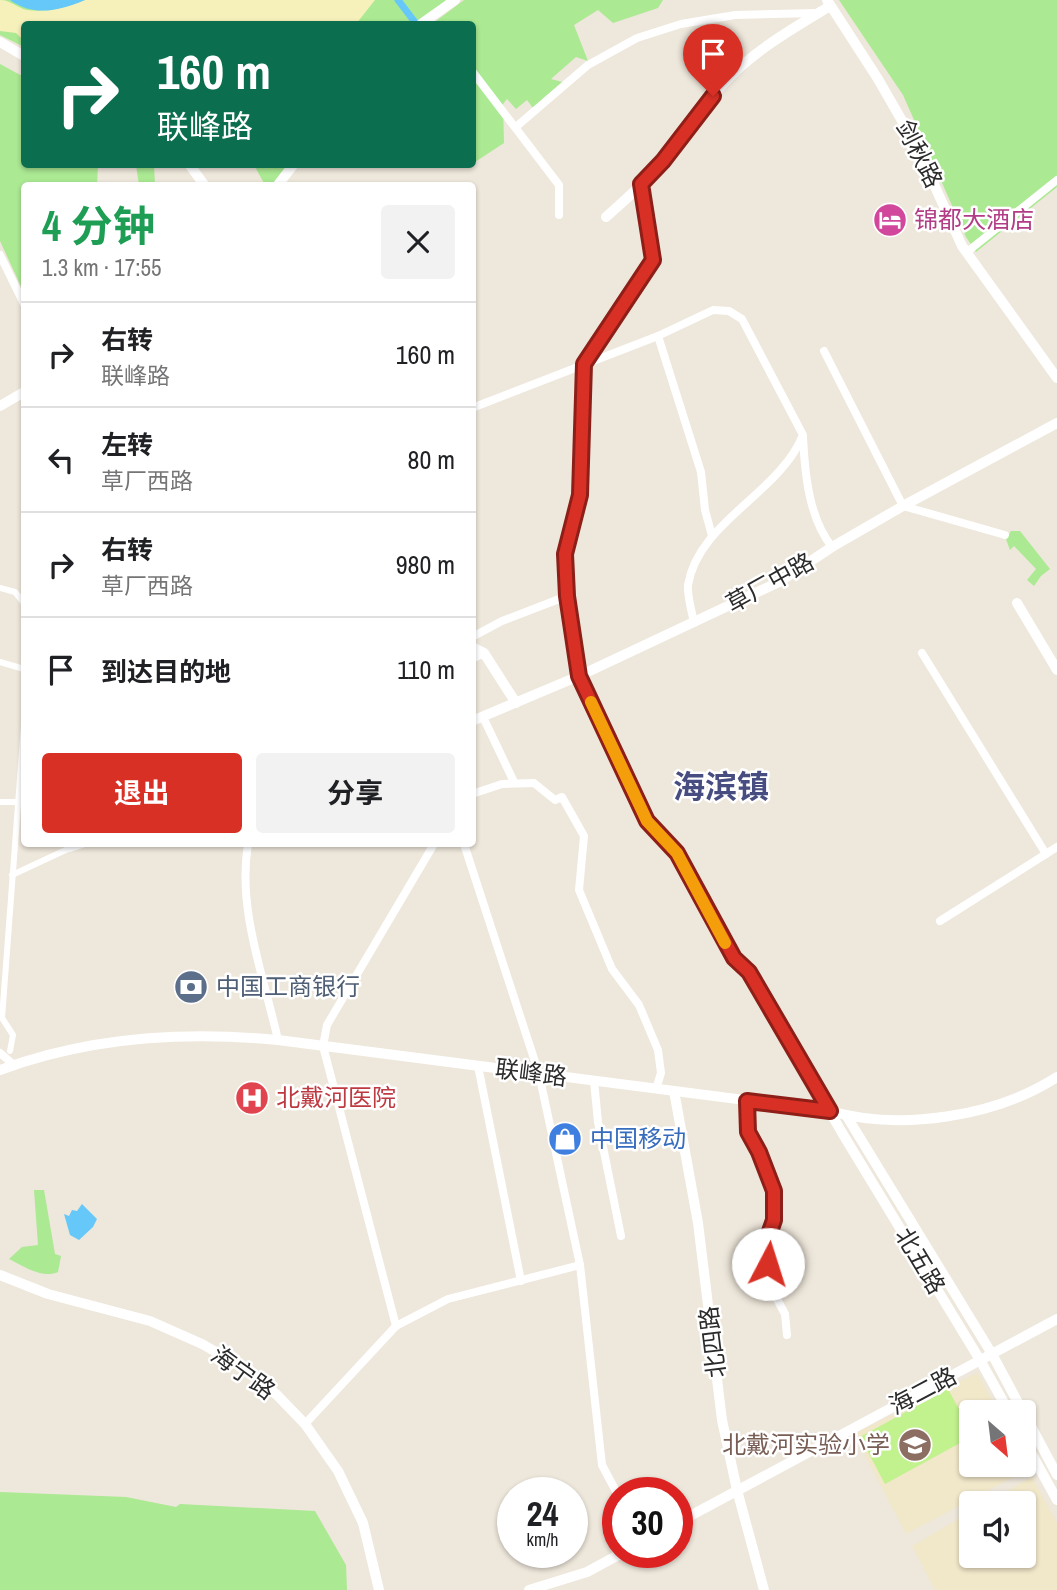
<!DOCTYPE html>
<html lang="zh">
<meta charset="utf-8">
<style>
body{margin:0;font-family:"Archivo Narrow","Noto Sans SC",sans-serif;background:#f2f2f2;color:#202124;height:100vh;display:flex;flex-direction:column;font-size:26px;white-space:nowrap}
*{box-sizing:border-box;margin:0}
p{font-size:23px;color:#757577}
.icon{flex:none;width:38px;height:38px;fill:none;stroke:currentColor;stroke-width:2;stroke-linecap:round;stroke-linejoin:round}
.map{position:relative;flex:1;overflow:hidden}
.sheet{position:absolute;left:21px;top:182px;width:455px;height:665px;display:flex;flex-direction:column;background:#fff;border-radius:7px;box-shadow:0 2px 5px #0004}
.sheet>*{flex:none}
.banner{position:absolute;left:21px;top:21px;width:455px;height:147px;border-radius:7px;box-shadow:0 2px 5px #0004;background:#0b6e4f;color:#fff;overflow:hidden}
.needle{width:46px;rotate:152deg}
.fabs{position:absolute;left:959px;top:1400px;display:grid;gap:14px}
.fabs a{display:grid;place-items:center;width:77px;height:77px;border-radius:7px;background:#fff;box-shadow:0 2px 5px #0004;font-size:35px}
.speed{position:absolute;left:497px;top:1477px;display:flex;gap:14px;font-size:35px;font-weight:700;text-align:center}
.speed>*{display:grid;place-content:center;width:91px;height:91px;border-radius:50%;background:#fff;box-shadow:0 2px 5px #0004;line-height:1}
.speed small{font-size:18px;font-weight:400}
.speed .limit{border:10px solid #d22;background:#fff;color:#111}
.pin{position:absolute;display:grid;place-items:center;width:60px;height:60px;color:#fff;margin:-72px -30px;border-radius:50% 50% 50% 0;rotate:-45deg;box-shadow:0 0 7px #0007}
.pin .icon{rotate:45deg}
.me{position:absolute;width:77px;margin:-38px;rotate:5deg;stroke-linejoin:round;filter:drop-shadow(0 0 5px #0008)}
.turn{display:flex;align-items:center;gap:24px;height:147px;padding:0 21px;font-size:32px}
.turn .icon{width:91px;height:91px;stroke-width:2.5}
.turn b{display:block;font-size:49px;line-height:60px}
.round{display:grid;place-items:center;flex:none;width:74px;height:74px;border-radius:7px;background:#f2f2f2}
.summary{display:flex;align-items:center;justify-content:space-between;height:119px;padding:0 21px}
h1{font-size:42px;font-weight:700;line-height:52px;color:#1e9e55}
.cta{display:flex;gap:14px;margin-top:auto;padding:14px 21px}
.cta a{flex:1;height:80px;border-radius:7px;background:#d93025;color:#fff;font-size:28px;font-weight:700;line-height:80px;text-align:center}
.cta a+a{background:#f2f2f2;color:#202124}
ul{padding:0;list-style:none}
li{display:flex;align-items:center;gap:21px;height:105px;padding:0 21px;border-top:2px solid #e0e0e0}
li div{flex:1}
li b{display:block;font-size:26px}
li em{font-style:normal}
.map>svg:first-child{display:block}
.education{fill:#f1e7c9}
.green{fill:#abe993}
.sand{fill:#f6f0bb}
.pitch{fill:#c1f28e}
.water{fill:#65c8f9}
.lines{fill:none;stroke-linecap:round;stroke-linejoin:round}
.canal{stroke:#65c8f9;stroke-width:7}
.pedestrian{stroke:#fff;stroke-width:6}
.minor{stroke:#fff;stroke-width:8}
.tertiary{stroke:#fff;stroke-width:10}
.secondary{stroke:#fff;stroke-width:10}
.route-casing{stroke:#8d1f18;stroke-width:18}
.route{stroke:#d93025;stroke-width:12}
.slow{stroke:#f59e0b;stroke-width:12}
.labels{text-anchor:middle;stroke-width:5;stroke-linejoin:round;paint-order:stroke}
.street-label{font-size:24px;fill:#2b2b2b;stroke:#fff}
.hotel-label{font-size:24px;fill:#b23c85;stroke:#fff;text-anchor:start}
.service-label{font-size:24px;fill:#4e5e75;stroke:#fff;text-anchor:start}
.health-label{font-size:24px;fill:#be3a42;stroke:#fff;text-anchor:start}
.shop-label{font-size:24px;fill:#366cbe;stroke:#fff;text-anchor:start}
.education-label{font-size:24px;fill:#785e54;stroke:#fff;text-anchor:end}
.district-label{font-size:32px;font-weight:bold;fill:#474d80;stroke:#fff}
</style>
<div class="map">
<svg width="1057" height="1590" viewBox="0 0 1057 1590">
<rect width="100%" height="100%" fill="#eee7db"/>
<!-- education -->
<g class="education">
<path d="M977 1373 999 1412H971V1465H1024V1456L1031 1468 906 1534 854 1434Z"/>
<path d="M1032 1477 1057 1523V1590H935L912 1546 971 1512V1556H1024V1503H986Z"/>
</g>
<!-- green -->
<g class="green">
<path d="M0 0H451L419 24H24V47L0 35Z"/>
<path d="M464 0H663L658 8 613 23 598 10 574 25 588 61 576 57 551 79 570 84 533 108 527 100 516 109 507 99 503 104 504 143 472 164V24H432Z"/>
<path d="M839 0H1057V187L976 252 966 237 903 95Z"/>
<path d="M0 64 24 77V164L98 165 97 185 24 186V293L0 241Z"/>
<path d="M136 165H154L155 185H139Z"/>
<path d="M254 165H291L274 186 265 185Z"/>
<path d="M1011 531H1020L1050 569 1041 576 1034 586 1027 580 1036 569 1014 546 1010 550 1006 539Z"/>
<path d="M34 1190H44L55 1254 61 1256 58 1272C42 1279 23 1266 9 1259L22 1247 38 1245Z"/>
<path d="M0 1492 126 1497 176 1507 180 1504 315 1511 346 1565 347 1590H0Z"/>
</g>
<!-- sand -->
<path class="sand" d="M0 0C11 0 17 8 27 10 46 13 67 7 85 0H375L356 24H24V41L16 33 0 31Z"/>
<!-- pitch -->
<path class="pitch" d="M948 1389 971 1431V1437L885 1484 860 1437Z"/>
<!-- water -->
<g class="water">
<path d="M10 0H85C59 11 34 17 10 0Z"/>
<path d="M82 1204 97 1219 93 1227 79 1240 70 1235 64 1214 69 1216 72 1210 77 1211Z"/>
</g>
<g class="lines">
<!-- canal -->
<path class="canal" d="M398 0 414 21"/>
<!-- pedestrian -->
<g class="pedestrian">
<path d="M0 588 15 592 24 603"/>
<path d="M0 662 24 669"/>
<path d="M0 802H17"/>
<path d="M12 875 70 848"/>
<path d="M10 1051 13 1035 2 1018 24 725"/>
</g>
<!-- minor -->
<g class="minor">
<path d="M472 71 559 185V215"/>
<path d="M517 126 588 65 637 38 681 24 735 15 817 13"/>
<path d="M967 252 1057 180"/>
<path d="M0 255 24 304"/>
<path d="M658 336 701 472 705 510 712 536"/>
<path d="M824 351 903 506 1005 535"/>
<path d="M472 408 658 336 713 310 729 311 742 319 803 435C780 493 698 522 688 585 687 596 692 612 694 623"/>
<path d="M803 438C805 475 809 518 832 547"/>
<path d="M472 637 502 621 567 596"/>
<path d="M922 653 1046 854"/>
<path d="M472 659 484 653"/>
<path d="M483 717 514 782"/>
<path d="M472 794 502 784 534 783 555 800 562 797 584 836 579 890 612 969 639 1005 658 1050 661 1073 656 1089"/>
<path d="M248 844C237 909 264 977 278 1040"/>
<path d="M464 844 539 1074 580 1265 602 1465 618 1495"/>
<path d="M70 848 82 844"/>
<path d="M940 921 1057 847"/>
<path d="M0 1053 14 1065"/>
<path d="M478 1066 521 1281"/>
<path d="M594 1081 598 1122 621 1236"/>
<path d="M747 1101 748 1132 759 1152 774 1191V1220L766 1243 769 1284 785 1314 787 1335"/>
<path d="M396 1326 323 1046 327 1025 434 844"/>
<path d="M305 1424 396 1326 448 1299 580 1265"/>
</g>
<!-- tertiary -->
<g class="tertiary">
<path d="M1017 603 1057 670"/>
<path d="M472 647 484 653 516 703"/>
<path d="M472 721 579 676 779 582 832 547 903 506 1057 423"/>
<path d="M674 1091 698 1223 722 1420 737 1490 764 1590"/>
<path d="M677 1523 1057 1319"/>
<path d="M529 1590 587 1572 624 1552"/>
</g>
<!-- secondary -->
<g class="secondary">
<path d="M827 0 878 79 916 145 962 246 1057 378"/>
<path d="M421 24 455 0"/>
<path d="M0 42 24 56"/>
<path d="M189 164 205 186"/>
<path d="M641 185 653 260 584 364 580 495 565 554 567 596 579 676 647 821 677 853 734 958 749 973 844 1136 980 1360 1009 1412"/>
<path d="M277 186 294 164"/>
<path d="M606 217C626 199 647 181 663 160 684 135 701 108 723 84 753 51 792 29 830 6"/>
<path d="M0 406 24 392"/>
<path d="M0 1070C89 1037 184 1031 278 1040L830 1111C900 1131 995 1117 1057 1077"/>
<path d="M846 1115 992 1354 1023 1412"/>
<path d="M0 1275 48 1294 150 1321 202 1344 241 1366 277 1395 305 1424 338 1471 363 1523 379 1590"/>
<path d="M1024 1413 1057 1475"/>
<path d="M1024 1440 1057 1500"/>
</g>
</g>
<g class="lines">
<!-- route casing -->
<g class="route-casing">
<path id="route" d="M713 96 663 161 641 184 653 260 584 364 580 495 565 554 567 596 579 676 647 821 677 853 734 958 749 972 830 1111 747 1101 748 1132 759 1152 774 1191V1220L766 1243 768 1264"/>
</g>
<!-- route -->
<use href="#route" class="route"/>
<!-- slow -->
<path class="slow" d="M591 702 647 821 677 853 725 943"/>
</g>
<!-- icons -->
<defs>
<g id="hotel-disc" transform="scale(1.75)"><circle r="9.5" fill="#d1479c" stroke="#fff"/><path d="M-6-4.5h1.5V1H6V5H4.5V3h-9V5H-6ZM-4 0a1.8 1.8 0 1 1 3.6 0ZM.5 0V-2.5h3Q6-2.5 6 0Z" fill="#fff"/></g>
<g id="bank-disc" transform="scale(1.75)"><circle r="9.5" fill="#5c6f8a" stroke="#fff"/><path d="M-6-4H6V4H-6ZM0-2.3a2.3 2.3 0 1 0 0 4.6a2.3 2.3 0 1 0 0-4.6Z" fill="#fff"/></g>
<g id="hospital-disc" transform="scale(1.75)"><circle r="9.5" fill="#e0444e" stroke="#fff"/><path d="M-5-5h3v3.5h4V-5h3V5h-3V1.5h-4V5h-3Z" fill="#fff"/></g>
<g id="shop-disc" transform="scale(1.75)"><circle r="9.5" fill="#3f7fe0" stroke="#fff"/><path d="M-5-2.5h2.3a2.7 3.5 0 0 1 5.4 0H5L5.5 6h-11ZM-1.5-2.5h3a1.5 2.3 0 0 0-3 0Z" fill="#fff"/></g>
<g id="school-disc" transform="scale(1.75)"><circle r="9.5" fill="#8d6e63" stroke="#fff"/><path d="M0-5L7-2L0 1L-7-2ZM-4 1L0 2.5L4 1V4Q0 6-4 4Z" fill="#fff"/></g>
</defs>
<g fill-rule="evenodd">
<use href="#hotel-disc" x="890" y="220"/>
<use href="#bank-disc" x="191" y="987"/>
<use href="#hospital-disc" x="252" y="1098"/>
<use href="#shop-disc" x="565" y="1139"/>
<use href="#school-disc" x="915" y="1445"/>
</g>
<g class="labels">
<!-- street labels -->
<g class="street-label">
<text transform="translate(919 154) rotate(63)" y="8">剑秋路</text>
<text transform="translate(770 583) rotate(-29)" y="8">草厂中路</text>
<text transform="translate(531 1073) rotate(7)" y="8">联峰路</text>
<text transform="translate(920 1261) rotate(59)" y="8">北五路</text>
<text transform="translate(713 1342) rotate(-97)" y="8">北四路</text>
<text transform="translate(243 1373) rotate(36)" y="8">海宁路</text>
<text transform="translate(923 1391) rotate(-28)" y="8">海二路</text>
</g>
<!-- hotel labels -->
<g class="hotel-label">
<text x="914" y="228">锦都大酒店</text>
</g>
<!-- service labels -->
<g class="service-label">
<text x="216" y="995">中国工商银行</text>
</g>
<!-- health labels -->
<g class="health-label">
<text x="276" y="1106">北戴河医院</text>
</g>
<!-- shop labels -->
<g class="shop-label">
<text x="590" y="1147">中国移动</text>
</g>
<!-- education labels -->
<g class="education-label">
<text x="890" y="1453">北戴河实验小学</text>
</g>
<!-- district labels -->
<g class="district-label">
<text x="721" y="798">海滨镇</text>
</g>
</g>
</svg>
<div class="fabs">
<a><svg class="needle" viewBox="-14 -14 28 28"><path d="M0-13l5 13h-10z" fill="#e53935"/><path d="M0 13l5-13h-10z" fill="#757577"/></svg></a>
<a><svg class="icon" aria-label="sound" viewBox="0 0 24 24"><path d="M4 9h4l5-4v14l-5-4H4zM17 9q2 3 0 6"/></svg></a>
</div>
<div class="speed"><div>24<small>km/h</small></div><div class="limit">30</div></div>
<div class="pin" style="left:713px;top:96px;background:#d93025"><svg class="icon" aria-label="arrive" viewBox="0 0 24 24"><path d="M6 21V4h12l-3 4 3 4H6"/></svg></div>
<svg class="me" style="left:768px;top:1264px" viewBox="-20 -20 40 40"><circle r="19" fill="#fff"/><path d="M0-13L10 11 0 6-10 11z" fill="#d93025"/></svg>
<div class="banner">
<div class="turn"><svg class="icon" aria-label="right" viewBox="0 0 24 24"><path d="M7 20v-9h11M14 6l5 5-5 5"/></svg><div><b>160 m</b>联峰路</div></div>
</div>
<section class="sheet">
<div class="summary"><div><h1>4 分钟</h1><p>1.3 km · 17:55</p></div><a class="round"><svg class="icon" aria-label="close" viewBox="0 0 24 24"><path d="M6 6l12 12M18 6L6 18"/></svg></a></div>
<ul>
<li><svg class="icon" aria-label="right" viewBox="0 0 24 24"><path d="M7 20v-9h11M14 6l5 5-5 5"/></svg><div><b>右转</b><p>联峰路</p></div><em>160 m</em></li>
<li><svg class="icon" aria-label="left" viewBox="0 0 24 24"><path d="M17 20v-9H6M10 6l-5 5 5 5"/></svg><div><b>左转</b><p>草厂西路</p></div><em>80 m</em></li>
<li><svg class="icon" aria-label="right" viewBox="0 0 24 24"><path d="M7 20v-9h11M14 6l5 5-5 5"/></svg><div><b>右转</b><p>草厂西路</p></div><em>980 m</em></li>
<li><svg class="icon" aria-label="arrive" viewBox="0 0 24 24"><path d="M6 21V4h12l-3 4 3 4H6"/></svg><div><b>到达目的地</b></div><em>110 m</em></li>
</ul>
<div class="cta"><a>退出</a><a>分享</a></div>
</section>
</div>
